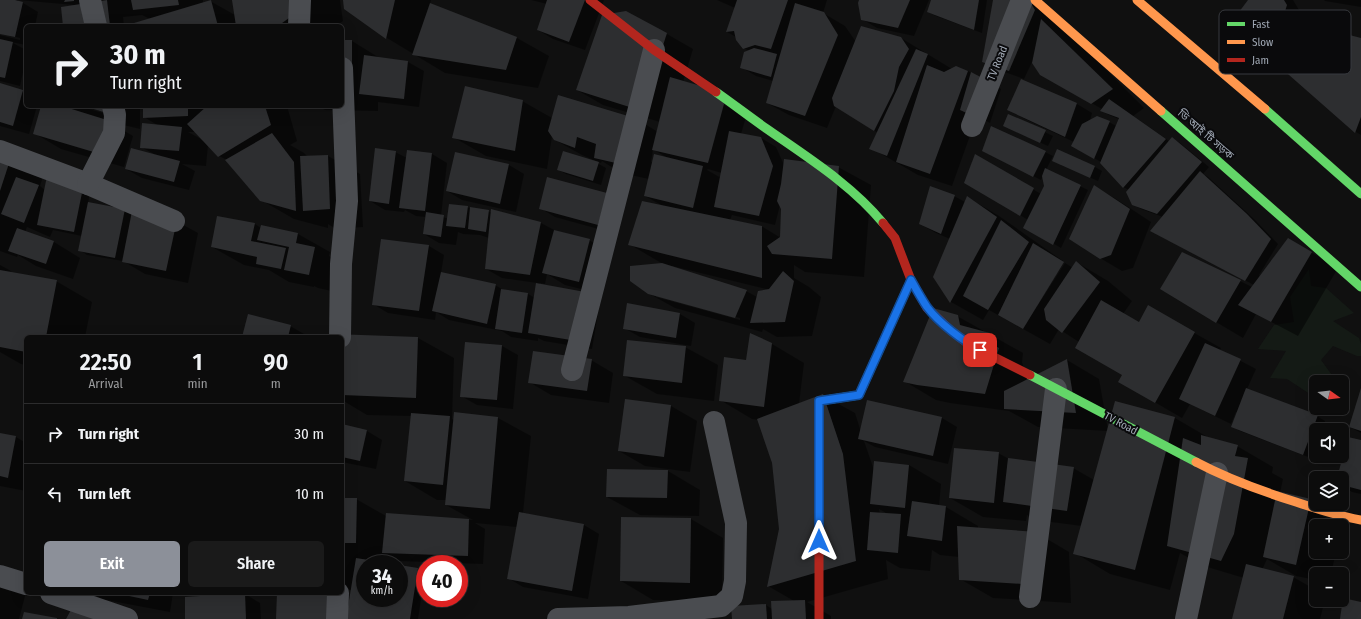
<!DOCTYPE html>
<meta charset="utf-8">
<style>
body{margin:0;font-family:"Fira Sans Condensed","Noto Sans Bengali",sans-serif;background:#1a1a1a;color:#f1f3f6;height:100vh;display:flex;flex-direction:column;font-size:15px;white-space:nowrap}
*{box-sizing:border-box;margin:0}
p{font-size:13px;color:#9a9b9d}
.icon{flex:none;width:22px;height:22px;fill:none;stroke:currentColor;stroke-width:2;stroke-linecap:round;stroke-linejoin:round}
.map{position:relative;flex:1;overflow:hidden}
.side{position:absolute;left:24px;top:335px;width:320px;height:260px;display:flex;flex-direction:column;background:#0c0c0c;border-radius:6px;box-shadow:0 4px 16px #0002,0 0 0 1px #2c2c2d}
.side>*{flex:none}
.hud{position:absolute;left:24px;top:24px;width:320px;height:84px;border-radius:6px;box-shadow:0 4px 16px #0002,0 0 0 1px #2c2c2d;background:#0c0c0c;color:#f1f3f6;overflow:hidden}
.needle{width:26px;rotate:104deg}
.controls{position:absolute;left:1309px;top:375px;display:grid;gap:8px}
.controls a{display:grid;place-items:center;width:40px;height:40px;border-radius:6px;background:#0c0c0c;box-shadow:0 4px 16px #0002,0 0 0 1px #2c2c2d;font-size:20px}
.speed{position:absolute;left:356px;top:555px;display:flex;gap:8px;font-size:20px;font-weight:700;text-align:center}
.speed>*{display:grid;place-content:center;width:52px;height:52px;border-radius:50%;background:#0c0c0c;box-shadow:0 4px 16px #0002,0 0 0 1px #2c2c2d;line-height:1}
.speed small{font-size:10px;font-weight:400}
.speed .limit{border:6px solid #d22;background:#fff;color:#111}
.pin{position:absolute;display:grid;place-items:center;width:34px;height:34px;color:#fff;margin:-17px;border-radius:8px;box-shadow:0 2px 6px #0006}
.me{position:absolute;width:44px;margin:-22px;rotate:0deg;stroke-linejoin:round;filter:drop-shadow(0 0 3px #0008)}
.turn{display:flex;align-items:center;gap:14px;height:84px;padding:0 20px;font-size:18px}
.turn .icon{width:52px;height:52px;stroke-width:2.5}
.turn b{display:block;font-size:28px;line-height:34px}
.eta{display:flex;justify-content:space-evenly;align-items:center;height:68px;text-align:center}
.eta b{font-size:24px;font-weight:600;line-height:28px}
.action{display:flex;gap:8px;margin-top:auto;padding:8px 20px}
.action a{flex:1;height:46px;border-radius:6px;background:#8c9099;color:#fff;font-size:16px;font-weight:600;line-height:46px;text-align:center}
.action a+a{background:#1a1a1a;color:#f1f3f6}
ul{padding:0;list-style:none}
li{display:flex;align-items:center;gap:12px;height:60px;padding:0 20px;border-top:1px solid #2c2c2d}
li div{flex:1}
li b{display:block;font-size:15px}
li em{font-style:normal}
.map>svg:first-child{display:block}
.green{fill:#141a15}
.shadow{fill:#0007;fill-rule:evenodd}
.building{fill:#2d2e30}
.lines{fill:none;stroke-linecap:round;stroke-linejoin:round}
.street{stroke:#4a4c50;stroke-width:22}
.fast{stroke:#63d668;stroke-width:9}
.slow{stroke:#ff974d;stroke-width:9}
.jam{stroke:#b3261e;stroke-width:9}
.route-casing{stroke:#114b97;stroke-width:10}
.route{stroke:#1a73e8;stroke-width:7}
.labels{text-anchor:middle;stroke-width:4;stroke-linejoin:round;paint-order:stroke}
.street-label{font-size:11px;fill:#9fa7b3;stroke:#0a0a0c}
.key{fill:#0a0a0c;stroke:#37393e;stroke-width:1}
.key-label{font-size:11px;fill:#9fa7b3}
</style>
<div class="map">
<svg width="1361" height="619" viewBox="0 0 1361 619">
<rect width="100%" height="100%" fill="#101010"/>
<!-- green -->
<path class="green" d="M1309 269 1311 286 1326 288 1354 313 1333 321 1359 338 1361 344V356H1357L1333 346 1321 360 1337 382H1316V398L1287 379 1270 378 1286 351 1258 349 1274 325 1294 322 1290 297Z"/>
<!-- shadow -->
<g class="shadow">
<path d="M0 0H205H203V3L210 1 235 15 233 0H340L343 21 336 26H126L150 19 142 15 123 17 124 26H64L74 5 18 0V2L23 3 38 12 35 26H26V45L11 42 26 50V59L20 86 0 81V35L20 40V38L0 33Z"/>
<path d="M344 0H431L430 4 517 38 549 56 538 88 445 73 387 38 345 8Z"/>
<path d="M531 0H604L585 50 553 39 538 30 547 4Z"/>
<path d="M717 0H827L823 13 845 26 856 42 901 38 952 69 968 71 1001 89 990 123 977 116 952 186 918 175 871 148 878 133 836 106 827 128 789 115 767 103 773 81 756 76 741 67 749 51 744 48 736 37 727 32 735 8Z"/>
<path d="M860 0H929L914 36 877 28 862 19Z"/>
<path d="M932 0H987L982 33 936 16 928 12Z"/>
<path d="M994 0H1037L1144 108 1133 116 1169 141 1172 138 1180 143 1209 167 1203 174 1208 177 1255 220 1278 244 1259 275 1260 276 1288 239 1338 268 1298 336 1256 314 1243 338 1216 322 1240 281 1252 287 1254 285 1159 235 1163 217 1141 209 1133 204 1129 190 1123 187 1101 162 1080 150 1074 142 1023 118 1008 109 1021 81 1077 104 1092 113 1090 121 1109 122 1116 126 1119 119 1109 115 1101 111 1102 109 1041 74 1032 62 1024 79 999 70Z"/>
<path d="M1250 0H1293L1302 15 1299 23 1361 39V135L1356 132 1264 52 1269 44 1259 38Z"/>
<path d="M1324 0H1361V7L1325 1Z"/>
<path d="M667 34 693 49 683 82 746 117 741 134 761 138 776 147 784 165 838 167 871 185 864 277 805 272 794 265V278L809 287 821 297 812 336 777 337 763 329 762 332 675 308 648 293 663 264 629 244 663 206 645 196 649 179 621 173 602 161 601 163 582 155 555 140 552 136 547 169 486 156 453 137 522 101 552 118 638 120 658 132 660 122 603 105 577 90ZM653 149 669 159 653 163 651 162ZM708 169 722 173 721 178 707 170ZM780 205 782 209 781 238 761 226 730 220 732 215 775 225ZM672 266 770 290 757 297 746 291 672 267ZM656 295 740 318V320L656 297Z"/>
<path d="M342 41H352L378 57V58L408 62 424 71 419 107 378 102V111L325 110 318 106H342Z"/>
<path d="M0 84 26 93V106H37L29 134 0 126Z"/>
<path d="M42 106H58L71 109 66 106H78L118 117 86 106H140V129L107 121 133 136 124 167 61 149 34 133Z"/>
<path d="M144 106H287L297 141 290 145 304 153 307 156H328L360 174 363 227 336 229 328 224V228L294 219 261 200 227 160 219 156 208 145 206 166 182 164 195 171 189 190 142 178 126 169 154 154 141 147 159 126 144 117ZM188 132H195L203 140Z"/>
<path d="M1009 115 1053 136 1048 146 1012 130Z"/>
<path d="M0 144 46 167 40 186 45 190 91 188 88 203 176 221 198 233 188 283 145 274 123 261 87 255 80 250 82 236 53 230 50 237 27 227 25 232 54 242 80 258 73 279 36 266 18 255 17 257 0 251Z"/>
<path d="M407 151 432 154 447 163 441 216 448 219 467 207 471 209 488 211 492 213V211L541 223 556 231 589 240 611 253 601 294 565 285 547 274 545 284 540 283 539 285 600 301 592 349 544 341 538 338V341L511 337 502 331 449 320 436 312 435 320 388 313 373 304 429 246 444 255 441 273 495 285 505 291 528 294 535 298 537 283 502 278 486 269 489 238 480 235 463 234 458 232 456 245 439 243 424 234 426 217 416 216 405 210 404 212 385 210 370 201 395 152 407 158Z"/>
<path d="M1045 152 1053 156 1046 170 1088 190 1061 248 1025 227 1028 220 965 182 975 155 1041 194 1045 186 1043 176 1041 180 991 155Z"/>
<path d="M455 153 509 165 524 174 516 212 462 200 447 191Z"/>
<path d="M597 163 606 168 601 185 566 174 559 170Z"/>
<path d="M1061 165 1095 167 1102 171 1098 181Z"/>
<path d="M548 178 613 233 555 217 540 208Z"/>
<path d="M1094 186 1116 199 1151 222 1133 268 1122 271 1100 258Z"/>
<path d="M954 196 965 202 967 197 999 216 1063 261 1038 303 1036 308 1065 263 1073 268 1076 262 1108 281 1132 301 1123 314 1140 323 1148 307 1221 348 1220 350 1256 369 1247 389 1317 416 1325 421 1322 430H1316V445L1311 458 1240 431 1232 426 1238 413 1236 412 1231 424 1190 404 1182 418 1120 382 1123 375 1079 342 1059 329 1050 344 989 310 983 320 951 302 934 277 950 239 936 233 920 224Z"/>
<path d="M255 224 261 228 298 234 330 252 329 256 347 266 341 293 318 288 314 286V287L289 282 269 270 244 265 212 247Z"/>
<path d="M0 265 11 271 10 273 56 281 92 302 85 337H26V365L21 364 0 352Z"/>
<path d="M680 314 695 323 691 346 640 337 624 328Z"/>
<path d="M957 316 1023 353 1022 362 1027 380 1067 360 1099 379 1108 430 1115 402 1175 418 1211 439 1237 446 1273 467 1272 473 1283 479 1280 493 1341 526H1316V552H1336L1331 574H1316V580L1296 576 1267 559 1262 570 1293 577 1316 590V600H1325L1320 619H1233L1244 578 1204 566 1180 553 1170 590 1110 574 1075 553 1082 526 1036 520 1027 515 1026 521 983 517 950 498 998 453 1009 459 1073 468 1094 480 1108 431 1038 427 1009 411 950 403 936 400 904 381Z"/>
<path d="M290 326 306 335 305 337H243Z"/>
<path d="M342 337 418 338 454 358 452 419 454 420 455 413 498 418 531 436 523 513 584 525 599 534 588 599 523 587 508 578 517 527 475 523 485 529 483 564 399 561 388 555V561H376V562L387 564H365V598H399V566L418 569 425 573 418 619H277L278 593 347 616 352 590H342V499H356L386 516 387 514 473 520 446 505 447 500H437L405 481 411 416 367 415 342 400Z"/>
<path d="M466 343 502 346 518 355 513 409 477 405 461 396Z"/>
<path d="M772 344 804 363 799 404 822 395 855 413 861 432 942 418 957 427 948 464 875 447 864 441 874 470 909 465 941 484 939 506 946 507 978 526V529L1037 533 1069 552 1071 603 993 598 960 579 959 557 940 555 932 550 930 571 900 568 886 560 888 579 807 602 831 616V619H733L766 605 772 609 794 601 768 586 780 529 772 463 759 420 752 419 720 400 747 361ZM879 509 888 514H880Z"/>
<path d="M683 346 718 365 714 401 657 394 625 376Z"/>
<path d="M591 360 613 373 609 403 551 395 529 382Z"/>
<path d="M1361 391V433L1350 427Z"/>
<path d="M671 406 697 421 690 472 645 466 619 451Z"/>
<path d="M342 425 367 431 382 440 376 469 342 462Z"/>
<path d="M0 434 16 437 26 443V491L0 486Z"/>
<path d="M1361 441V494L1352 492 1342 486V478H1338Z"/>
<path d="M668 471 700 490 699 516 640 515 607 497Z"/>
<path d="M622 518 691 519 723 538 722 601 653 600 621 581Z"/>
<path d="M0 571 26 592 19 619H0Z"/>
<path d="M91 593H173L170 612 101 599Z"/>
<path d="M245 594 260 603 261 619H186Z"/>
</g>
<!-- building -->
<g class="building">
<path d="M0 0H15L23 2 15 37 0 34Z"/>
<path d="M65 0H74V1L64 2Z"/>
<path d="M107 0 110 26H63L61 7Z"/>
<path d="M131 0H178L179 5 133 10Z"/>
<path d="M211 0 218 26H124Z"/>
<path d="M232 0H311V2L278 26H236Z"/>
<path d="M343 0H395L386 39 344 9Z"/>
<path d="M547 0H585L569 42 537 30Z"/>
<path d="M737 0H788L771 49 755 45 743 49 736 40 734 31 726 32Z"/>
<path d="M859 0H910L898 28 861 20 858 3Z"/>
<path d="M931 0H979L974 30 927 12Z"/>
<path d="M993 0H1029L1035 10 1009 71 982 62Z"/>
<path d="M1248 0H1284L1287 5 1282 21 1285 18 1361 38V117L1355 133 1263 52 1280 25 1258 38 1233 20Z"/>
<path d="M430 3 517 37 506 70 412 55Z"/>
<path d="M795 3 824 12 838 35 805 116 766 103Z"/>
<path d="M626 11 667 33 642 111 576 90 602 15Z"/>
<path d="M1041 19 1113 89 1091 104 1040 75 1032 63Z"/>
<path d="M861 26 901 37 909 49 899 67 894 91 874 131 834 106 832 98Z"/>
<path d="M0 39 13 42 5 78 0 77Z"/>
<rect x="342" y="40" width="10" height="56"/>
<path d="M754 48 777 54 771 77 740 68 744 52Z"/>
<path d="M916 49 928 54 887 156 869 149Z"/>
<path d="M364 55 408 61 404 99 359 94Z"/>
<path d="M927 65 944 72 956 66 968 71 930 174 896 162Z"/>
<path d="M971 72 994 84 982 120 960 110Z"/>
<path d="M670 77 718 91 724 104 708 163 652 150Z"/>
<path d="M1021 79 1077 103 1065 137 1007 110Z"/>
<path d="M0 83 23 90 13 126 0 122Z"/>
<path d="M465 86 523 100 515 151 452 138Z"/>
<path d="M558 95 638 119 629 166 594 158 596 144 577 137 575 148 554 140 548 131Z"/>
<path d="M1109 99 1166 139 1123 188 1100 163 1119 118 1100 111Z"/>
<path d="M41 106H62L107 120 97 153 33 134Z"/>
<path d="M84 106H113V115Z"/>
<path d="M143 106H188V116L143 118Z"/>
<path d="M207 106H265L271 125 218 157 187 124Z"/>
<path d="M1008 114 1046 130 1040 143 1003 126Z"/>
<path d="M1097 116 1110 121 1094 159 1071 146 1082 124Z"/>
<path d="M142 123 182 127 179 151 140 148Z"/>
<path d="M991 126 1046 151 1033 177 982 151Z"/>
<path d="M729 131 761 137 773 166 759 216 714 207Z"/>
<path d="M272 133 294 162 296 211 260 201 225 160Z"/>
<path d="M1172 137 1202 162 1157 214 1132 205 1126 192Z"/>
<path d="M0 143 14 148 0 191Z"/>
<path d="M131 148 180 161 174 182 125 169Z"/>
<path d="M375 148 396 151 389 204 369 201Z"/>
<path d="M1057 149 1095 166 1090 178 1052 161Z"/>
<path d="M407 150 432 153 425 211 399 208Z"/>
<path d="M563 151 599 162 593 181 557 170Z"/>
<path d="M455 152 509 164 500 204 446 191Z"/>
<path d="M654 154 703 166 693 208 644 196Z"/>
<path d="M975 154 1034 188 1020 216 964 183Z"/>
<path d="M328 155 330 209 303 211 300 156Z"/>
<path d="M784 159 839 166 832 259 772 254 767 246 780 237 781 209 777 201 781 184Z"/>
<path d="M1045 168 1081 185 1053 245 1023 228 1044 186 1042 176Z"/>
<path d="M1200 171 1247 214 1271 239 1245 281 1150 231Z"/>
<path d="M47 176 84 183 74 232 37 225Z"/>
<path d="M16 177 39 185 24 223 1 214Z"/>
<path d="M547 177 607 193 598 225 539 209Z"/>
<path d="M1094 185 1130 209 1111 255 1100 259 1069 239Z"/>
<path d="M930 186 955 195 941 234 919 224Z"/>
<path d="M967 196 997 217 950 303 933 277Z"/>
<path d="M642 201 762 226V278L628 245Z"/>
<path d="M88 202 125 209 115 258 78 251Z"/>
<path d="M449 204 468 206 465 228 446 226Z"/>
<path d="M470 207 489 210 486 232 468 229Z"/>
<path d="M491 209 541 222 530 275 485 269Z"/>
<path d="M132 211 177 220 166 271 122 262Z"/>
<path d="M426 212 444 215 441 237 423 234Z"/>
<path d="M217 216 255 223 251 241 286 248 281 269 256 264 257 257 211 247Z"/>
<path d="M1001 220 1029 242 988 310 963 296Z"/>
<path d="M261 225 298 233 296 243 315 247 309 275 284 270 289 247 257 240Z"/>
<path d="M17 228 54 241 46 264 8 251Z"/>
<path d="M554 230 590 239 579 282 542 273Z"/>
<path d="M1288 238 1312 252 1271 322 1238 305Z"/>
<path d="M381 239 429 245 419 311 372 305Z"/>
<path d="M1033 243 1064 262 1023 329 998 315Z"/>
<path d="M1182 252 1241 280 1216 323 1160 289Z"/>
<path d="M1076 261 1100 282 1062 333 1046 320 1044 309Z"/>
<path d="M662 263 747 290 735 318 648 294 630 281V266Z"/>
<path d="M0 270 57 280 46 337H26V352L0 347Z"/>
<path d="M783 271 794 281 785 322 750 323 758 291 769 289Z"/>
<path d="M441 272 496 284 487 324 432 311Z"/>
<path d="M536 283 585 292 577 341 528 333Z"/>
<path d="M501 289 528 293 522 333 495 329Z"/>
<path d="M1101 300 1139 322 1148 305 1195 332 1155 403 1118 382 1122 375 1075 348Z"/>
<path d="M627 303 680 313 676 338 623 329Z"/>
<path d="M933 308 958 315 960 325 990 333V343L999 348 985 394 917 385 903 382Z"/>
<path d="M248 314 291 325 288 337H242Z"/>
<path d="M750 333 772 343 764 407 719 401 724 357 746 360Z"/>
<path d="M333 334 418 337 416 398 342 395V337Z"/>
<path d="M627 340 686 346 682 383 623 376Z"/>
<path d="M465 342 502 345 497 400 460 397Z"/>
<path d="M1205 343 1241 359 1215 416 1179 399Z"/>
<path d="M533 351 592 359 587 391 528 383Z"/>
<path d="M1067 359 1076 413 1004 409V391Z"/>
<path d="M1246 388 1318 415 1303 455 1231 427Z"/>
<path d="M1361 388V431L1349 427Z"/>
<path d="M823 394 843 454 856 561 767 587 779 529 772 463 757 419Z"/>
<path d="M625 399 671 405 664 457 618 451Z"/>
<path d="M867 400 942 417 933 456 858 439Z"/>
<path d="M1115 401 1175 417 1135 570 1073 554Z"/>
<path d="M454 412 498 417 490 509 445 505Z"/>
<path d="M411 413 450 416 443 485 404 481Z"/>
<path d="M342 424 367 430 360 461 342 457Z"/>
<path d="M0 433 16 436 8 478 0 476Z"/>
<path d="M1201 435 1238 445 1235 456 1248 458 1234 534 1221 561 1167 546 1183 438 1201 445Z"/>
<path d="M1348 437 1361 440V490L1342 485V478H1337Z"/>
<path d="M954 448 999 452 994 503 949 498Z"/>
<path d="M1008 458 1074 467 1067 511 1003 502Z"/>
<path d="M874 461 909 465 905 508 870 504Z"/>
<path d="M607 469 668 470 667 498 606 497Z"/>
<path d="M1277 491 1311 499 1296 565 1263 557Z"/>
<path d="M342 498H357L356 543H342Z"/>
<path d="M912 501 946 506 942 541 907 536Z"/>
<path d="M519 512 584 524 572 591 507 579Z"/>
<path d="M870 512 901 514 898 553 867 550Z"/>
<path d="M386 513 469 519 468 556 382 553Z"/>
<path d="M621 517 691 518 690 583 620 581Z"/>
<path d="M957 526 1037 532 1038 585 959 580Z"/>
<rect x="342" y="547" width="3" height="35"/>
<path d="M356 558 388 563 365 564V598H399V565L418 568 410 619H346Z"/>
<path d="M1246 564 1294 576 1283 619H1232Z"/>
<path d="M115 593H150L148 600Z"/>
<path d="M245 593 246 619H185V597Z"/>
<path d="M277 593H340L339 619H276Z"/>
<path d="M78 597 119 619H66Z"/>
<path d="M1343 598 1361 602V619H1340Z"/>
<path d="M805 600 806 619H772L771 601Z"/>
<path d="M766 604 767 619H732L731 606Z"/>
<path d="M24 612 57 618V619H22Z"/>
</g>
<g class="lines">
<!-- street -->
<g class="street">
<path d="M90 0 96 26"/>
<path d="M299 26 300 0"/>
<path d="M972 126 1022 0"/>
<path d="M0 151 88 184 174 221"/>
<path d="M88 184 114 133 115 115 113 106"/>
<path d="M340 337 341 264 347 201 342 68"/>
<path d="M572 370 654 50"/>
<path d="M0 576 26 584"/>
<path d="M51 593 127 619"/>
<path d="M1030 597 1056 389"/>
<path d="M337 619 338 593"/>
<path d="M558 619 629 617 721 606 732 596 735 581 736 523 714 422"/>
<path d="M1186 619 1217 473"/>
</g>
<!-- fast -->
<g class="fast">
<path d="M716 92C733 104 750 117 767 129 807 157 852 185 883 223"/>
<path d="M1265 109 1361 194"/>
<path d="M1161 111 1361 287"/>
<path d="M1030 375 1196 462"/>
<path d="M819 497V401L859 395 911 280"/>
</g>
<!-- slow -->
<g class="slow">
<path d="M1035 0 1161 111"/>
<path d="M1137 0 1265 109"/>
<path d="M1196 462C1228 479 1261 491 1296 502 1317 509 1338 516 1361 520"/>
</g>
<!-- jam -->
<g class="jam">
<path d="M590 0 654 50 716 92"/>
<path d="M883 223 895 238 911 280 927 308 949 329 968 344 1030 375"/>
<path d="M819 497V619"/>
</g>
</g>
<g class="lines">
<!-- route casing -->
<g class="route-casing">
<path id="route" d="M819 541V401L859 395 911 280C916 289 921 298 927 307 939 323 963 341 980 350"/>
</g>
<!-- route -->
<use href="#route" class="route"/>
</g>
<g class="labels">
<!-- street labels -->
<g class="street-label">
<text transform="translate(997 63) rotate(-68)" y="4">TV Road</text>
<text transform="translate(1206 134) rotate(41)" y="4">ডি আই টি সড়ক</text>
<text transform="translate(1121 423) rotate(28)" y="4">TV Road</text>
</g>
</g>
<!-- legend -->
<rect x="1219" y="10" width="132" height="64" rx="6" class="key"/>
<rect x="1227" y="22" width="18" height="4" fill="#63d668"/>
<rect x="1227" y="40" width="18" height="4" fill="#ff974d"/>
<rect x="1227" y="58" width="18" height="4" fill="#b3261e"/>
<g class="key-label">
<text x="1252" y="28">Fast</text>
<text x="1252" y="46">Slow</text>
<text x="1252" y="64">Jam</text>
</g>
</svg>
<div class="controls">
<a><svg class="needle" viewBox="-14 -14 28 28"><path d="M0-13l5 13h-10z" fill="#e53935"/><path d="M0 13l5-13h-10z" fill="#9a9b9d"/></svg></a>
<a><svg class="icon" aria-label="sound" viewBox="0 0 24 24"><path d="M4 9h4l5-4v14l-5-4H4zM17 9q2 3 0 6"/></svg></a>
<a><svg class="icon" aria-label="layers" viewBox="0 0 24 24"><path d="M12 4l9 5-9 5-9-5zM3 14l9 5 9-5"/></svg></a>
<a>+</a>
<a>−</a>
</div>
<div class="speed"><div>34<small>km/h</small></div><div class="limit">40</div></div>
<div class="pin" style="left:980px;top:350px;background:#d93025"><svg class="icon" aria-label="arrive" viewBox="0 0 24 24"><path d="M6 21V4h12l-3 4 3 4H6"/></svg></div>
<svg class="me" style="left:819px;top:541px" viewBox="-20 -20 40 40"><path d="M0-17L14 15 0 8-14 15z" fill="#1a73e8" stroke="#fff" stroke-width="4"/></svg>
<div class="hud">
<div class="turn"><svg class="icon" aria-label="right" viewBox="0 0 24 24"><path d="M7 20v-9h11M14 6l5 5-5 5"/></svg><div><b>30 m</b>Turn right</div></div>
</div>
<section class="side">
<div class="eta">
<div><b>22:50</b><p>Arrival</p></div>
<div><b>1</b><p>min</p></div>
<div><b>90</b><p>m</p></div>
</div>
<ul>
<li><svg class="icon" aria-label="right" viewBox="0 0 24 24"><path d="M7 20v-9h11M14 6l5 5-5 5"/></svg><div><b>Turn right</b></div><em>30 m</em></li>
<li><svg class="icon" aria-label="left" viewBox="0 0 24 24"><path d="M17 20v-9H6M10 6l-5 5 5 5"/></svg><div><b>Turn left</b></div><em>10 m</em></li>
</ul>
<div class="action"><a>Exit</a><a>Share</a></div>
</section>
</div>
